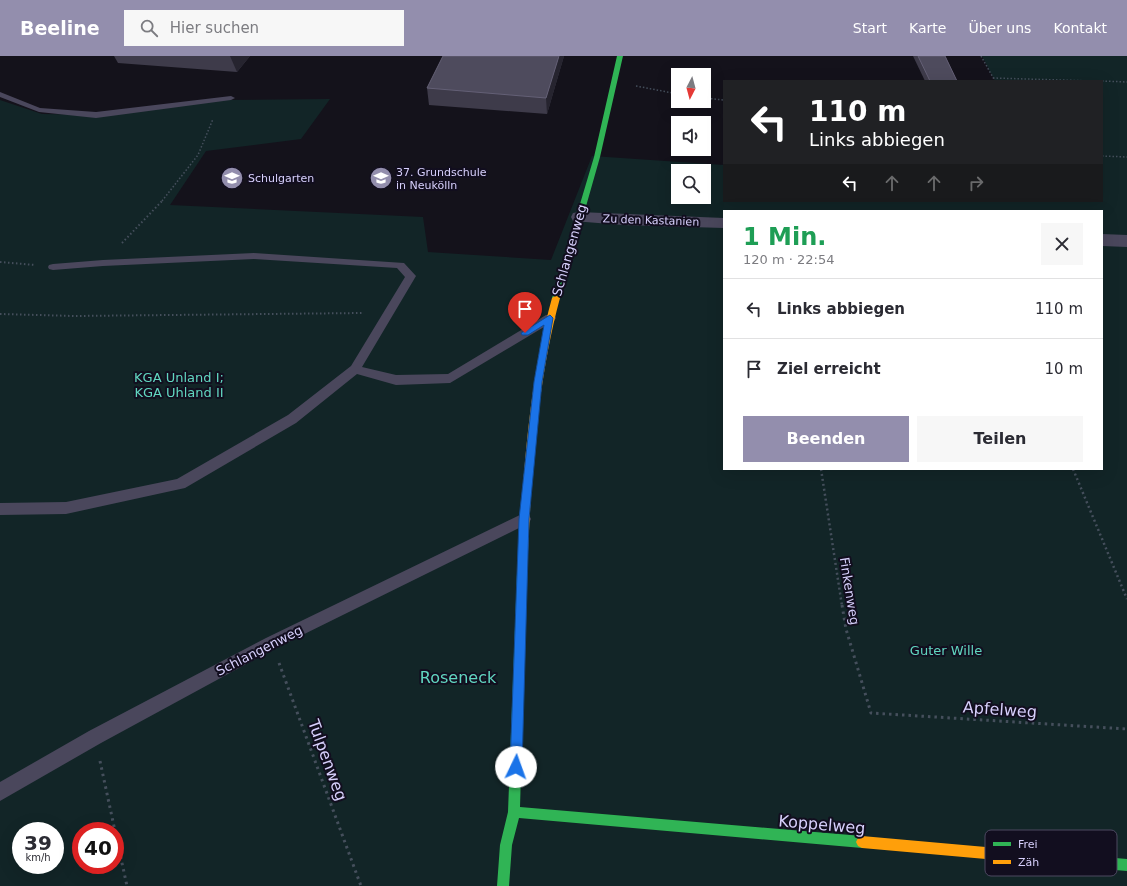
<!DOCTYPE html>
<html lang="de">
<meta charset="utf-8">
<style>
body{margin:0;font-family:"DejaVu Sans",sans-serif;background:#f7f7f7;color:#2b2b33;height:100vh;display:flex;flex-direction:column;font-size:15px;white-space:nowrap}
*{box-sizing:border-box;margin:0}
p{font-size:13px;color:#7c7c81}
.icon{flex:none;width:22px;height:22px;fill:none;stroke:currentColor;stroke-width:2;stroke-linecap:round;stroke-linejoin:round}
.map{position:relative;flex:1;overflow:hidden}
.panel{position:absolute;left:723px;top:154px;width:380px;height:260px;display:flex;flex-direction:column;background:#fff;border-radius:0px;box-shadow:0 4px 16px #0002}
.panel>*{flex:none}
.guide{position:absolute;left:723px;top:24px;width:380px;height:122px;border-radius:0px;box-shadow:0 4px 16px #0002;background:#202124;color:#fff;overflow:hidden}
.needle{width:26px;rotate:186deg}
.buttons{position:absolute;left:671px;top:12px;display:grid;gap:8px}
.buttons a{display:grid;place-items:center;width:40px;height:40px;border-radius:0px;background:#fff;box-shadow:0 4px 16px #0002;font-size:20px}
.speed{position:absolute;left:12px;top:766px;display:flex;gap:8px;font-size:20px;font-weight:700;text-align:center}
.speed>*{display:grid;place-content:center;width:52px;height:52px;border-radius:50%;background:#fff;box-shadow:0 4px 16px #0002;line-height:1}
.speed small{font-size:10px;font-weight:400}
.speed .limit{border:6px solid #d22;background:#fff;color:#111}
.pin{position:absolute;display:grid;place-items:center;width:34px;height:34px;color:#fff;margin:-41px -17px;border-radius:50% 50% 50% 0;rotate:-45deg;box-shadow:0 0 4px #0007}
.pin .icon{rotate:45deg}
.me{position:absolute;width:44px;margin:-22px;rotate:3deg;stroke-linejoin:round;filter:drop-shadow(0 0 3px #0008)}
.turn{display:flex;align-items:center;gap:14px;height:84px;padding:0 20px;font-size:18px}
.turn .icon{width:52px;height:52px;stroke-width:2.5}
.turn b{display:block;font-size:28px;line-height:34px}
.lanes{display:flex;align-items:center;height:38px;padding:0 20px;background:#0003;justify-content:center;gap:20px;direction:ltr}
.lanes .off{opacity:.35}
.round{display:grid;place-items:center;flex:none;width:42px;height:42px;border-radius:0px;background:#f7f7f7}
.head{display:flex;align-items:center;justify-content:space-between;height:68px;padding:0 20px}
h1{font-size:24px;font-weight:700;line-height:30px;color:#1e9e55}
.primary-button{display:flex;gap:8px;margin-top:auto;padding:8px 20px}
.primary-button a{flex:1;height:46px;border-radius:0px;background:#938ead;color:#fff;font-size:16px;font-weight:700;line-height:46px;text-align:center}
.primary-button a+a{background:#f7f7f7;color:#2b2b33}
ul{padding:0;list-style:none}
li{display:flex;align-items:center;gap:12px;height:60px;padding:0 20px;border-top:1px solid #e1e1e2}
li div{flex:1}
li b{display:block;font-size:15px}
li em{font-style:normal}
header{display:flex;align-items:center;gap:24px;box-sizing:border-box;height:56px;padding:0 20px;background:#938ead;color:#fff}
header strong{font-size:19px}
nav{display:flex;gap:22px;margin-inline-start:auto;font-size:14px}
.search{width:280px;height:36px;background:#f7f7f7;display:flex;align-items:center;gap:10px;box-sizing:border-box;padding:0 14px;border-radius:0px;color:#7c7c81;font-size:15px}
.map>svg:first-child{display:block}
.green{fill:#122527;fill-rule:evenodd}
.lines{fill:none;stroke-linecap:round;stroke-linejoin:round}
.path-far3{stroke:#454f5c;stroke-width:1.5;stroke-dasharray:1.5 2;stroke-linecap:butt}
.path-far2{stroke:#454f5c;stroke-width:2;stroke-dasharray:1.5 2.5;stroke-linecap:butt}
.path-far1{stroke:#454f5c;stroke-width:2.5;stroke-dasharray:2 3;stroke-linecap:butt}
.path{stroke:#454f5c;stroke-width:3;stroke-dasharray:2.5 4;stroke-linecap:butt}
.lane{fill:#4a475c;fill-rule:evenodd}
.street{fill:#4a475c;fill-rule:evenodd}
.fast{fill:#30b455;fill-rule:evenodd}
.slow{fill:#ff9f0a;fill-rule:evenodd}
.wall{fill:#3e3b4a}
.shaded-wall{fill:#26242f}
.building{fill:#4e4b5d;stroke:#646076}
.route{fill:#1a73e8;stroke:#114b97}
.labels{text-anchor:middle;stroke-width:4;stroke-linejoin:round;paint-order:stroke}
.far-poi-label{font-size:11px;fill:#d7d0fc;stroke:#120e1f;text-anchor:start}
.far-street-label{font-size:11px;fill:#d7d0fc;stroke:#120e1f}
.street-label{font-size:13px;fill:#d7d0fc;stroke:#120e1f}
.park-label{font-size:13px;fill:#61d6c0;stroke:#120e1f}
.near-park-label{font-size:16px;fill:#61d6c0;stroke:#120e1f}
.near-street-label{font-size:16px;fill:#d7d0fc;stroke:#120e1f}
.key{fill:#120e1f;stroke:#4d4861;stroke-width:1}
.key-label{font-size:11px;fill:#d7d0fc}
</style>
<header>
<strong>Beeline</strong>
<div class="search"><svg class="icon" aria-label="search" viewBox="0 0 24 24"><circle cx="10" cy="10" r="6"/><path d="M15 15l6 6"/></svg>Hier suchen</div>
<nav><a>Start</a><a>Karte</a><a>Über uns</a><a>Kontakt</a></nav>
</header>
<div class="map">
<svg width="1127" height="830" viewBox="0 0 1127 830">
<rect width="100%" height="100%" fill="#14121b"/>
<!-- green -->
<path class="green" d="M982 0H1127V830H0V44L42 58 108 59 223 44 330 43 301 83 206 95 170 149 423 161 428 196 551 204 592 100 724 109V145H1102V25H995ZM678 115H704V141H678ZM724 155H1102V413H724ZM21 775H55V809H21ZM81 775H115V809H81Z"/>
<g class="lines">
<!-- path-far3 -->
<g class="path-far3">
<path d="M981 0 995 25"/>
<path d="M993 22 1094 25"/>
<path d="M1102 25 1127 26"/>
<path d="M636 30 678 38"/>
<path d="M704 42 724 44"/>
<path d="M1102 100 1127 101"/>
<path d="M162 145 198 99 213 63"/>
</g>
<!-- path-far2 -->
<g class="path-far2">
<path d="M122 187 163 144"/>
<path d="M0 206 35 209"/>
<path d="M0 258 74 260 364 257"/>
</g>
<!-- path-far1 -->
<g class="path-far1">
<path d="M821 413 842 550"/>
<path d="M1073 413 1127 543"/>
</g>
<!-- path -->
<g class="path">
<path d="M842 549 846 573 871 657 1127 673"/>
<path d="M279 607 361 830"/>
<path d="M100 705 115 775"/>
<path d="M115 775 127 830"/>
</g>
<!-- lane -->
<g class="lane">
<path d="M0 36 40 52 96 56 231 40 235 42 231 44 96 62 39 56 0 41Z"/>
<path d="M254 197 404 207 416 220 362 311 396 319 448 318 546 259H554L556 262 554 265 450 327 396 329 357 318 296 367 185 432 66 458 0 459V447L66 446 177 423 288 359 351 310 405 221 397 212 254 203 103 210 53 214 49 213 48 211 49 209 53 208 103 204Z"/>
<path d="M524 457 529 459 531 463 529 467 276 592 101 687 0 745V726L89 675 266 582Z"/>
</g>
<!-- street -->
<g class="street">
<path d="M579 156 724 162V172L623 169 573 165 571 161 573 157Z"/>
<path d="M1102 178 1127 179V191L1102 190Z"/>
</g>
<!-- fast -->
<g class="fast">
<path d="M617 0H623L600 101 560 242 556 245 552 242 594 101Z"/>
<path d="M522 512 526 514 527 517 520 751 862 780 866 782 868 786 866 790 862 792 519 762 512 789 509 830H497L500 789 508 756 517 517 518 514Z"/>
<path d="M997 792 1127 803V815L997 804 993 802 991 798 993 794Z"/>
</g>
<!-- slow -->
<g class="slow">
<path d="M556 239 560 242C536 330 531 426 527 517L526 520 522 522 518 520 517 517 518 500C524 414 529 325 552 242Z"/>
<path d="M862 780 997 792 1001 794 1003 798 1001 802 997 804 862 792 858 790 856 786 858 782Z"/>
</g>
</g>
<!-- wall -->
<g class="wall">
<path d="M114 0H250L237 16 118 7Z"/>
<path d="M564 0 547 58 429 49 427 32Z"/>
<path d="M913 0H945L957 25H925Z"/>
</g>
<!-- shaded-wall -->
<g class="shaded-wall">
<path d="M230 0H250L237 16Z"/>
<path d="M559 0H564L547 58 546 42Z"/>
</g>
<!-- building -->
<g class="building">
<path d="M443 0H559L546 42 427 32Z"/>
<path d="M918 0H945L957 25H930Z"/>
</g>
<!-- route -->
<path class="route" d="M550 259 553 262 542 326 529 463 522 711 520 716 516 717 512 716 510 711 519 463 534 326 544 269 528 279H522L521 277Z"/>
<!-- icons -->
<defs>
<g id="school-disc" transform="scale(1.15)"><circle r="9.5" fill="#938ead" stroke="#120e1f"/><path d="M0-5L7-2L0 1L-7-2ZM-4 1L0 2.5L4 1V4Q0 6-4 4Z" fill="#fff"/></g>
</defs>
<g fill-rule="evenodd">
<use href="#school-disc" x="232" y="122"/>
<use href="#school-disc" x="381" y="122"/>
</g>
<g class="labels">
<!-- far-poi labels -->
<g class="far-poi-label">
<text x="396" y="120">37. Grundschule<tspan x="396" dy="13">in Neukölln</tspan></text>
<text x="248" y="126">Schulgarten</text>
</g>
<!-- far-street labels -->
<g class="far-street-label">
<text transform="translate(651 164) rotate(2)" y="4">Zu den Kastanien</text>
</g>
<!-- street labels -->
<g class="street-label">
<text transform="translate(569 194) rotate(-74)" y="5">Schlangenweg</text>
<text transform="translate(850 535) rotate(81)" y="5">Finkenweg</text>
<text transform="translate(259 594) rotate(-27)" y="5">Schlangenweg</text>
</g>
<!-- park labels -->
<g class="park-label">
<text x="179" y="326">KGA Unland I;<tspan x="179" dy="15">KGA Uhland II</tspan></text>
<text x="946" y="599">Guter Wille</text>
</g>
<!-- near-park labels -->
<g class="near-park-label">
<text x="458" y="627">Roseneck</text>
</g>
<!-- near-street labels -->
<g class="near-street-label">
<text transform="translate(1000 653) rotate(4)" y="6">Apfelweg</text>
<text transform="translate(328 704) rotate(70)" y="6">Tulpenweg</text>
<text transform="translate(822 768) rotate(5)" y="6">Koppelweg</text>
</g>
</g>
<!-- legend -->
<rect x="985" y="774" width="132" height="46" rx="6" class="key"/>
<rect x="993" y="786" width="18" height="4" fill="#30b455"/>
<rect x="993" y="804" width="18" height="4" fill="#ff9f0a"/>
<g class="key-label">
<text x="1018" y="792">Frei</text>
<text x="1018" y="810">Zäh</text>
</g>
</svg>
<div class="buttons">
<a><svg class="needle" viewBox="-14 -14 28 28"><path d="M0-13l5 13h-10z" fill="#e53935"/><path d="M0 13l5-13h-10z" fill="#7c7c81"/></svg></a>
<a><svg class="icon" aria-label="sound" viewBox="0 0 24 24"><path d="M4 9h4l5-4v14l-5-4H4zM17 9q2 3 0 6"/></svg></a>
<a><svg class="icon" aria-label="search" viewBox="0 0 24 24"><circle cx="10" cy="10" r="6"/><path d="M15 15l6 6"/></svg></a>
</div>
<div class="speed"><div>39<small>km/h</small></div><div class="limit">40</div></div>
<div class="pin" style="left:525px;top:277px;background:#d93025"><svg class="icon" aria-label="arrive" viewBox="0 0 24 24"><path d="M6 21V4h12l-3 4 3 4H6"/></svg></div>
<svg class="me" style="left:516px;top:711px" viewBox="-20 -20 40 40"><circle r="19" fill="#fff"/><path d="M0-13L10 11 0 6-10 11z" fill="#1a73e8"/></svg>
<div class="guide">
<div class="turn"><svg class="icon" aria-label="left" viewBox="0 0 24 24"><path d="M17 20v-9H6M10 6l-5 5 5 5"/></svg><div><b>110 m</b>Links abbiegen</div></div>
<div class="lanes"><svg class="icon" aria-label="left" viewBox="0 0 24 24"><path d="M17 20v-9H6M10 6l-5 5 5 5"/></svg><svg class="icon off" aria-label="ahead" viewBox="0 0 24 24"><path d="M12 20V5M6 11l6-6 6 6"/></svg><svg class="icon off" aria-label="ahead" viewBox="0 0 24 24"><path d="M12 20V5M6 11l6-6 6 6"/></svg><svg class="icon off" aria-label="right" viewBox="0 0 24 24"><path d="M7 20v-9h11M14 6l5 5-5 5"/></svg></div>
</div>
<section class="panel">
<div class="head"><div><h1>1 Min.</h1><p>120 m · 22:54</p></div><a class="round"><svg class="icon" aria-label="close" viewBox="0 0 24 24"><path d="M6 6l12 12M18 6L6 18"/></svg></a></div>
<ul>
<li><svg class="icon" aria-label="left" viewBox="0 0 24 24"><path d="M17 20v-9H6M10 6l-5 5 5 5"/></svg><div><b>Links abbiegen</b></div><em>110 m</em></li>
<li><svg class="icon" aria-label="arrive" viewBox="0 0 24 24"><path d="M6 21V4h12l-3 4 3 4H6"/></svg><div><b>Ziel erreicht</b></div><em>10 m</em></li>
</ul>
<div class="primary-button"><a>Beenden</a><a>Teilen</a></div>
</section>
</div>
